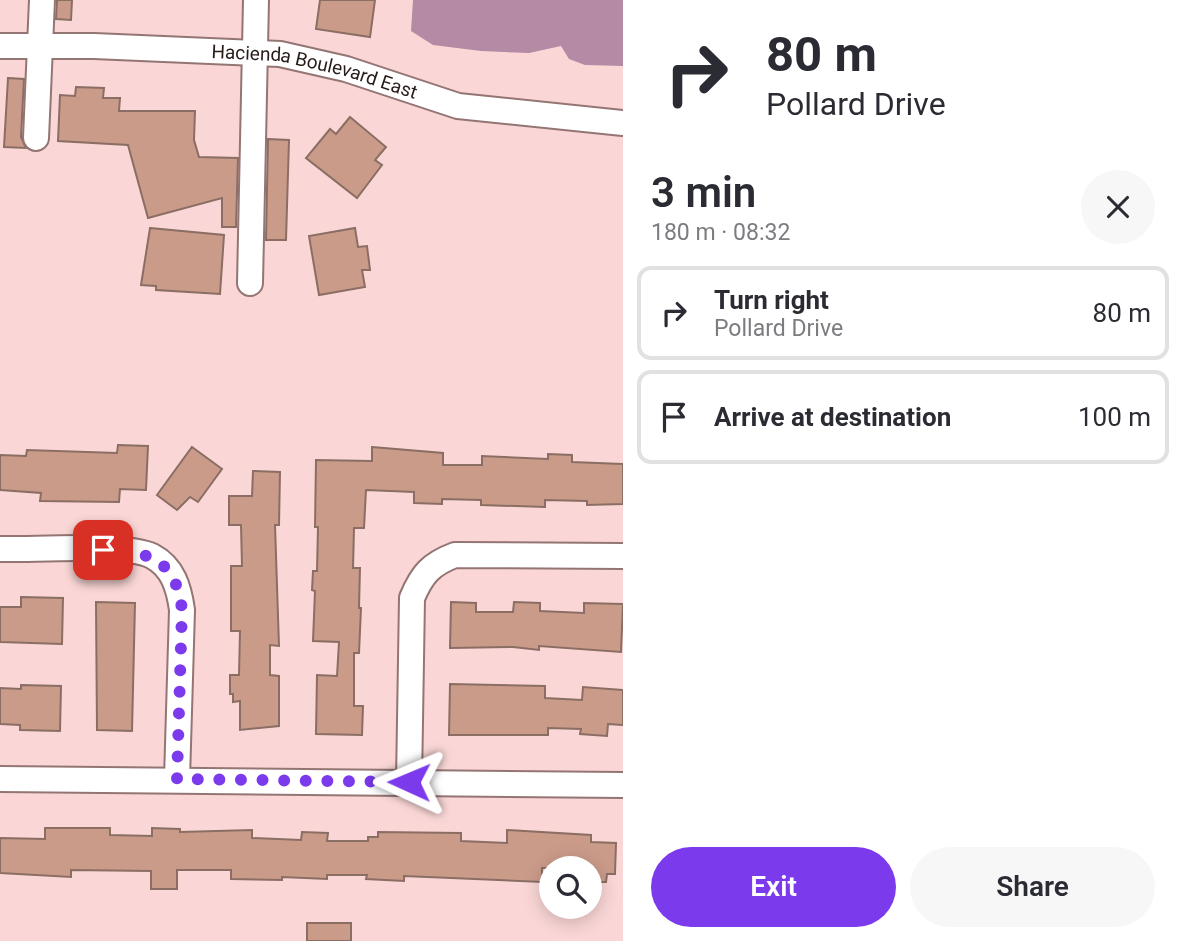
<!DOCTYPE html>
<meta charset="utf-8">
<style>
body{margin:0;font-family:Roboto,sans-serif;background:#f7f7f7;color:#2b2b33;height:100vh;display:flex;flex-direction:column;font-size:26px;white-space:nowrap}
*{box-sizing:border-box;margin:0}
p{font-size:23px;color:#7c7c81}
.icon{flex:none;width:38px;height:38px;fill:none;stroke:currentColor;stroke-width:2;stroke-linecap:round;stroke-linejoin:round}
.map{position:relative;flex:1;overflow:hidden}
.panel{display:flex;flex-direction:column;background:#fff;width:560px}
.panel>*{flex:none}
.banner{background:#fff;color:#2b2b33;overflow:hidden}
.buttons{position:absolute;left:539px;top:856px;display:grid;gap:14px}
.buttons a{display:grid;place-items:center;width:63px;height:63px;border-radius:50%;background:#fff;box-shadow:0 4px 18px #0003;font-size:35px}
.pin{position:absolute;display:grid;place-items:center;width:60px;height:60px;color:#fff;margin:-30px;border-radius:14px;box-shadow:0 4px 10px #0006}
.me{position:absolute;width:77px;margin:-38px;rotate:271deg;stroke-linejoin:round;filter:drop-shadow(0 0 5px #0008)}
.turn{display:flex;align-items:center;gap:24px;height:147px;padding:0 28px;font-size:32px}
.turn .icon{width:91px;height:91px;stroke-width:2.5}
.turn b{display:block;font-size:49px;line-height:60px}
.round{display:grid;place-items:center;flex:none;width:74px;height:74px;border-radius:37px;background:#f7f7f7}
.headline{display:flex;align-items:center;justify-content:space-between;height:119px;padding:0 28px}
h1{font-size:42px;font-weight:600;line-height:52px}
.cta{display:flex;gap:14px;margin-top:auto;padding:14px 28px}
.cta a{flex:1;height:80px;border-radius:42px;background:#7c3aed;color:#fff;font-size:28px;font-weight:600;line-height:80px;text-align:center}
.cta a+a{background:#f7f7f7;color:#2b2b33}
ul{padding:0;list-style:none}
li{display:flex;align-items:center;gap:21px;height:94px;margin:0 14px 10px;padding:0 14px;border:4px solid #e1e1e2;border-radius:14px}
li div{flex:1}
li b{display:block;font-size:26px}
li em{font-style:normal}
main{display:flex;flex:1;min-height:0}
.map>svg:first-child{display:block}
.water{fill:#b48aa5}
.building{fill:#cb9b8a;stroke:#8a6e64;stroke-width:2}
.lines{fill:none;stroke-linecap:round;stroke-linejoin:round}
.minor-casing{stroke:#937573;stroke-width:28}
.minor{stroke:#fff;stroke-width:24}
.route{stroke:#7c3aed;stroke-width:12;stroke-dasharray:0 21.6}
.labels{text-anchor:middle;stroke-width:6;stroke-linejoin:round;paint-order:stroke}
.street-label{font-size:19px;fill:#281c1b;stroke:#fad7d6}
</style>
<main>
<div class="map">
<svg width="623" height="941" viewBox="0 0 623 941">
<rect width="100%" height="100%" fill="#fad7d6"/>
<!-- water -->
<path class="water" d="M413 0H623V66L585 65 569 59 561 46 529 53 481 51 433 45 411 31Z"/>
<!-- building -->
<g class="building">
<path d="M57 0H72L71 20 56 19Z"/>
<path d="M320 0H375L370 37 316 29Z"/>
<path d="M8 78 24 79 21 137 26 148 4 147Z"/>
<path d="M76 87 104 88 103 98H120L119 111H195L194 140 199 157 238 158 236 227H222V198L148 218 128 145 58 141 60 95 75 96Z"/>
<path d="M350 117 386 147 375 160 382 165 357 198 306 158 330 129 336 134Z"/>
<path d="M268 139 289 140 286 240H266Z"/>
<path d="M150 228 224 235 220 294 156 290V286L141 285Z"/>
<path d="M355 228 358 247 367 246 370 270H362L365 287 319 295 309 236Z"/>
<path d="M118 445 148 446 146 490 120 489 119 502 40 501 41 493 0 490V455L26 456 27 450 117 453Z"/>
<path d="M192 447 222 469 198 502 190 497 177 510 157 495Z"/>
<path d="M372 447 443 453V465H482V456L548 459V454L572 455V462L623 464V504L587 505V501L545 500V507L481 505V500L442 499V504L414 503V492L366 490 364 528H354L353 568H360L359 608H361L359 653H354V706H363L362 735 316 734 317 675 337 676 339 642 313 641 315 591 312 590 313 571H317L318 527H315L316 460 372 461Z"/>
<path d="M253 471 280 472 279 525H275L279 646 270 645V675L279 676V726L240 730V701L233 702V694H230V675H239L240 631H231V566H242L241 525H229V496H252Z"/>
<path d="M21 597 63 598 62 644 0 642V607H21Z"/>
<path d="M96 602 135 603 132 731 97 730Z"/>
<path d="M451 602 476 603V612H513L514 602 540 603V611L584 613V603L623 604 621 652 539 646V650L513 647 450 648Z"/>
<path d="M450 684 545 686V698L582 700 583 687 623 690V725L608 724 607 736 580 734 581 729 548 728V735H449Z"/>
<path d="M21 685 61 686 60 731 20 730V725L0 724V688L21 689Z"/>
<path d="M45 828H110V835L152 836V828L180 829V832L252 830V838L301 840 302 832 328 833 327 841H368V837H378V832L461 833V841L507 843V830L591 835V842L616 843 615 874H607L606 882H590V868H542V882L404 876V881L366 879 367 875H327V879L282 877V880L231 879V870H177V889H151V871L71 870V877L0 873V838L45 839Z"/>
<rect x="307" y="923" width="44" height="18"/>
</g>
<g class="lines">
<!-- minor casing -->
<g class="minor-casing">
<g id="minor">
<path id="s1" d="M0 46H94L280 54 346 69 458 106 623 123"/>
<path d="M36 138 42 0"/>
<path d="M250 283 256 0"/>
<path d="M0 549C33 550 126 543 152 556 173 567 179 588 182 610L177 779"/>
<path d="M0 779 623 785"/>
<path d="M409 782 412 598C422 574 431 564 455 555L623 556"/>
</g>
</g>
<!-- minor -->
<use href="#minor" class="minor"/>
</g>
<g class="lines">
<!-- route -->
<path class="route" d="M103 550C150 551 176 560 182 610L177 779 409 782"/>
</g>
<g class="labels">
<!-- street labels -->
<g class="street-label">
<text dy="7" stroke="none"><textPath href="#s1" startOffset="317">Hacienda Boulevard East</textPath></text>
</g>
</g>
</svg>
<div class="buttons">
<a><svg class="icon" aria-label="search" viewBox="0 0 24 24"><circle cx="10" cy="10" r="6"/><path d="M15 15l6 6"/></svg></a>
</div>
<div class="pin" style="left:103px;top:550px;background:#d93025"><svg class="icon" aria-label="arrive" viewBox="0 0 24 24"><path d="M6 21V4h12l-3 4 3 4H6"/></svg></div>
<svg class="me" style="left:409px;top:782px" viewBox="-20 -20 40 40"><path d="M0-17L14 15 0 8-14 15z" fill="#7c3aed" stroke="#fff" stroke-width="4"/></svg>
</div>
<section class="panel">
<div class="banner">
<div class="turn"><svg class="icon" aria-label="right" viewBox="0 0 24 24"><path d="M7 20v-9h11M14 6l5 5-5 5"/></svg><div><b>80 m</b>Pollard Drive</div></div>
</div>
<div class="headline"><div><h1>3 min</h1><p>180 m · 08:32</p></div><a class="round"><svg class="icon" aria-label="close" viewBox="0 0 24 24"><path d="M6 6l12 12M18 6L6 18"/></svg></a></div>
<ul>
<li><svg class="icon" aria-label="right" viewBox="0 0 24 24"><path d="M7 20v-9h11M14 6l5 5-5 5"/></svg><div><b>Turn right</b><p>Pollard Drive</p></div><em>80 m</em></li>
<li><svg class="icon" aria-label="arrive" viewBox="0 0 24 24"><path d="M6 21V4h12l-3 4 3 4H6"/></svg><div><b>Arrive at destination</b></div><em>100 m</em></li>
</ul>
<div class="cta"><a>Exit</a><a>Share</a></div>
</section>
</main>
